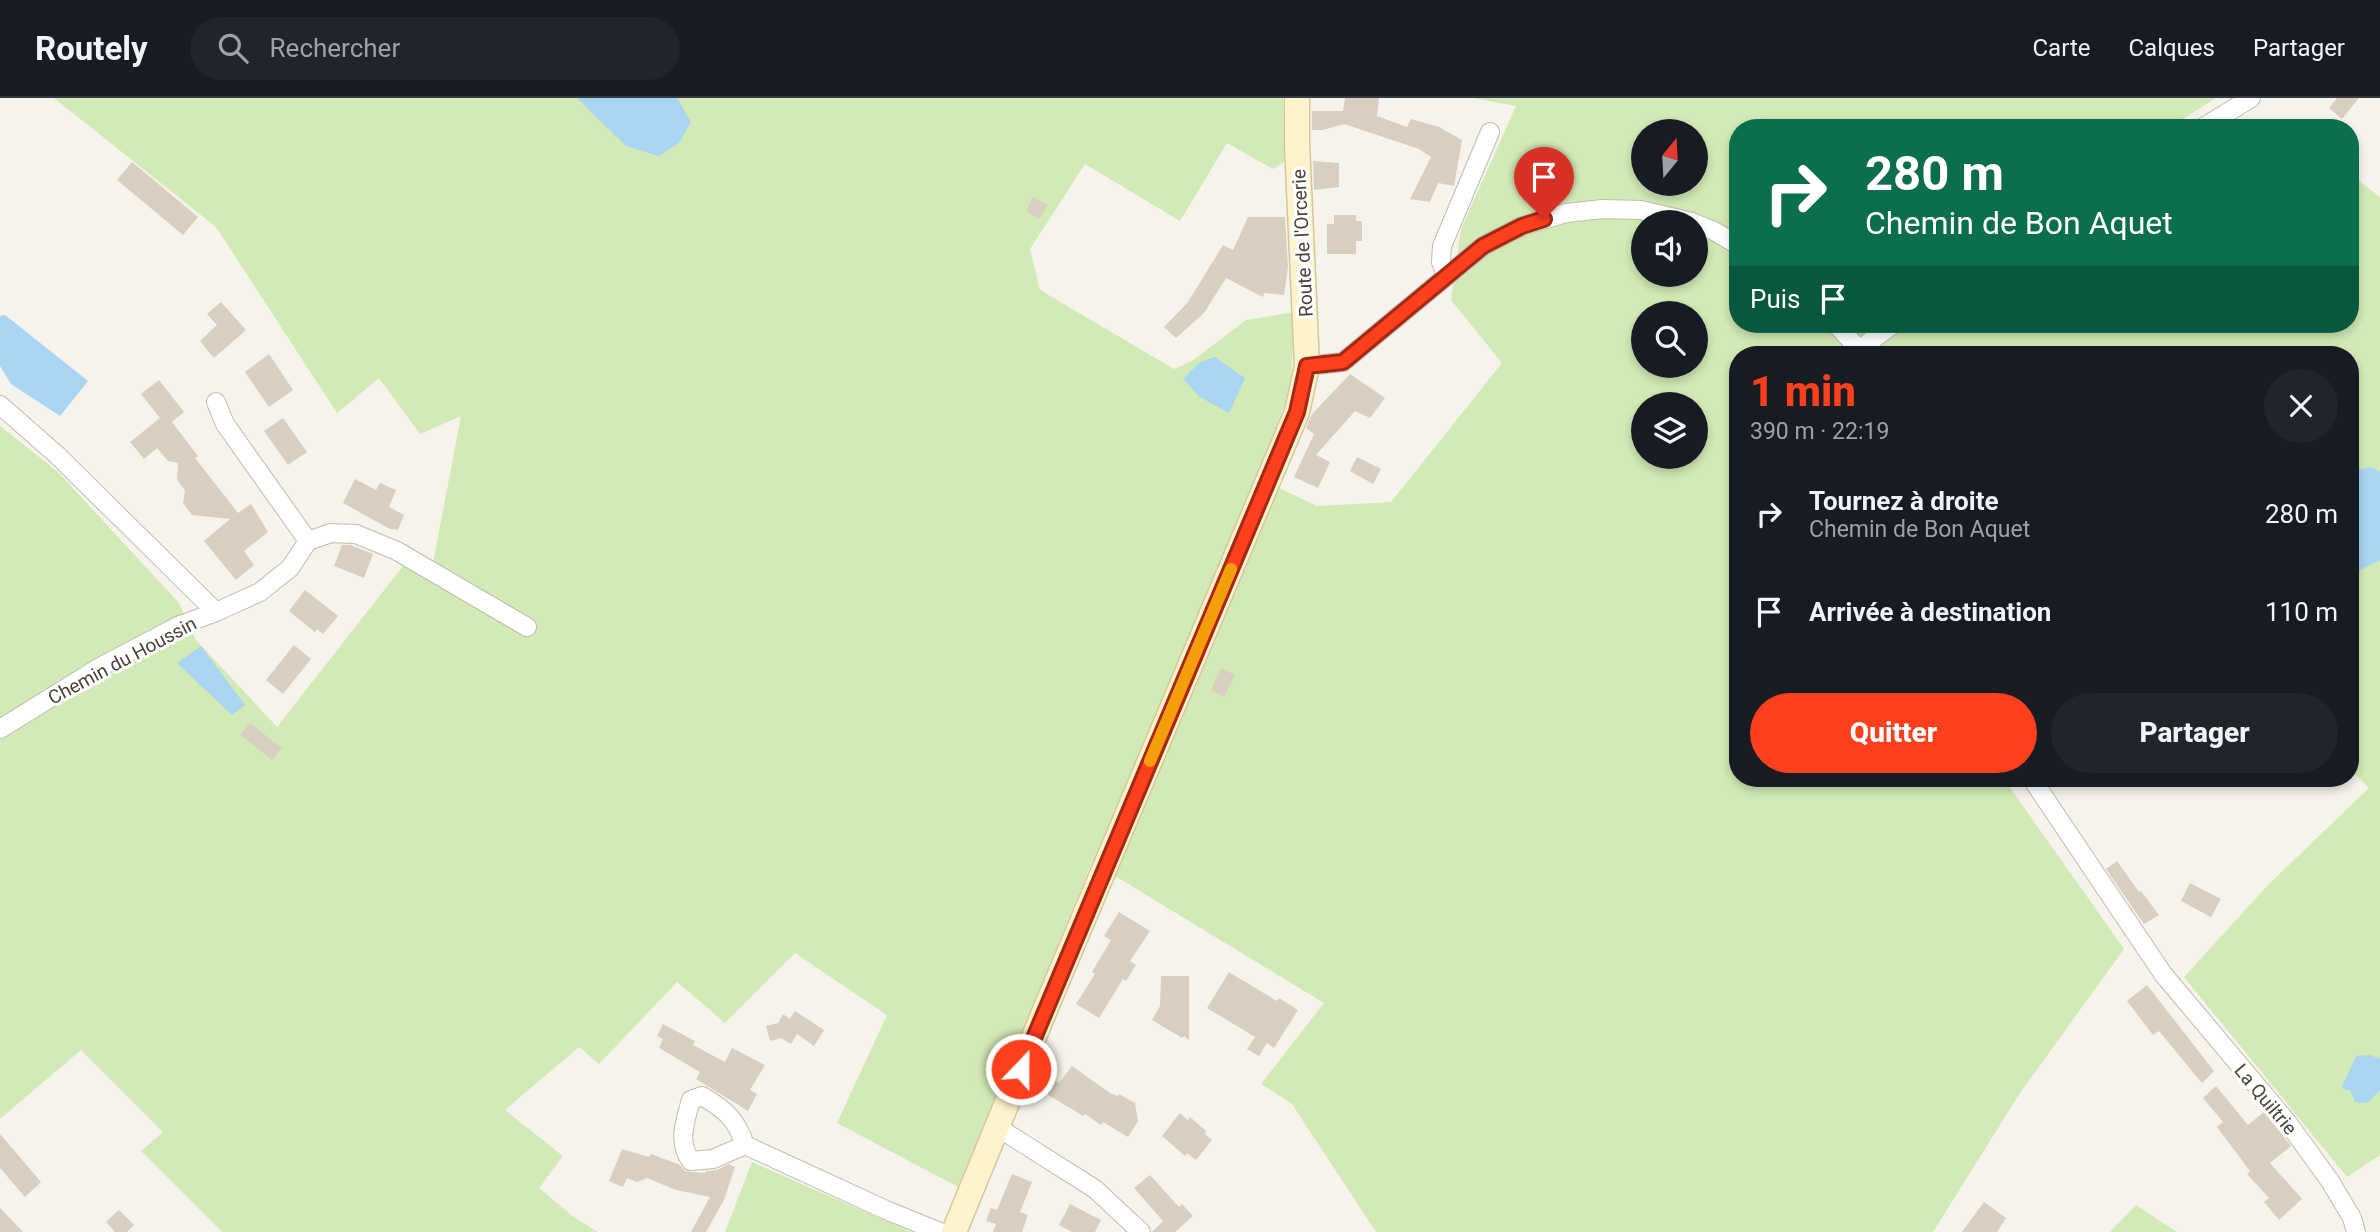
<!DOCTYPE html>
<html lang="fr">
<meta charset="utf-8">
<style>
body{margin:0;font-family:Roboto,sans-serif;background:#20242c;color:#f1f3f6;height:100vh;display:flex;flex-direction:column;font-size:26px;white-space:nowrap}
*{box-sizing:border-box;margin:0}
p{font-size:23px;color:#9ea1a6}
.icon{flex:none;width:38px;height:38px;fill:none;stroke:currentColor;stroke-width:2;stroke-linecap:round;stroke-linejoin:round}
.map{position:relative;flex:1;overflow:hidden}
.sheet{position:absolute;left:1729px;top:248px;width:630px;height:441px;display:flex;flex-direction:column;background:#171b24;border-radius:28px;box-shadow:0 4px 10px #0003}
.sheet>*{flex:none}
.banner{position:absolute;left:1729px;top:21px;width:630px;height:214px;border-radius:28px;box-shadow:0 4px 10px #0003;background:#0b6e4f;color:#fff;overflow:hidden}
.needle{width:46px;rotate:18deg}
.fabs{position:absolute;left:1631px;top:21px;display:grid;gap:14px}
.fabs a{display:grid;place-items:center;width:77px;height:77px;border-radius:50%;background:#171b24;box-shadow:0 4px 10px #0003;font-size:35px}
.pin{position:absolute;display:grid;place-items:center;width:60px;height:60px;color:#fff;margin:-72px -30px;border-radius:50% 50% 50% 0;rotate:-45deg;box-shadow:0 0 7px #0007}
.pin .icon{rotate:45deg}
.me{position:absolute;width:77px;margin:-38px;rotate:22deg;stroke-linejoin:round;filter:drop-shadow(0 0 5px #0008)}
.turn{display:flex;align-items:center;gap:24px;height:147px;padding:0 21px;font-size:32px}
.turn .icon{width:91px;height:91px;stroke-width:2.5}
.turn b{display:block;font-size:49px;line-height:60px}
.then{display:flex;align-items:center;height:66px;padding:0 21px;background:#0003;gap:14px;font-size:26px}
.round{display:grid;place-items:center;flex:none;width:74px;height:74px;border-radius:37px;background:#20242c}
.head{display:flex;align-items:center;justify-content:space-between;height:119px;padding:0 21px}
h1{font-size:42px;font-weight:800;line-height:52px;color:#fc3f1d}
.primary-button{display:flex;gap:14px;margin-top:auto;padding:14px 21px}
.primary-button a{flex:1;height:80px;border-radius:42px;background:#fc3f1d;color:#fff;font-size:28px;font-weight:800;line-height:80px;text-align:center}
.primary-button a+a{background:#20242c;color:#f1f3f6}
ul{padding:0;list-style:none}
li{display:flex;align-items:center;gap:21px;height:98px;padding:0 21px}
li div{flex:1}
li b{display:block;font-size:26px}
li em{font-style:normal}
header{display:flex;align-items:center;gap:42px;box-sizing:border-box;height:98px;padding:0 35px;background:#171b24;border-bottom:2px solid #363941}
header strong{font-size:33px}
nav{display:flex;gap:38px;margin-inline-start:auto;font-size:24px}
.search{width:490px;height:63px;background:#20242c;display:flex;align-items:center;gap:18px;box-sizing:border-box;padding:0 24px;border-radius:38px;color:#9ea1a6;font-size:26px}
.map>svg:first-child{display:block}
.green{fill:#d2eab5;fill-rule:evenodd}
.water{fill:#a9d4f2}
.building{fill:#d8cfc1}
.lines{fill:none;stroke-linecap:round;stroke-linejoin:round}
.street-casing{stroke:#c2bbae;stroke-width:20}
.secondary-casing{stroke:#d6c79b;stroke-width:27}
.street{stroke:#fff;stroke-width:18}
.secondary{stroke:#fff3cd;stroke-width:24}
.route-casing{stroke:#a42913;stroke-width:18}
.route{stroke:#fc3f1d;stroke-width:12}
.slow{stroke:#f59e0b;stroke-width:12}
.labels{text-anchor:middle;stroke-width:6;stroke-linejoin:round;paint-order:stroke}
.street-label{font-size:19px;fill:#4b4439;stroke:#fff}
</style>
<header>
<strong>Routely</strong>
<div class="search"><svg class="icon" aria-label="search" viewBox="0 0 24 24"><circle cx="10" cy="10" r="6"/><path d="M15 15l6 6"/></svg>Rechercher</div>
<nav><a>Carte</a><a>Calques</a><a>Partager</a></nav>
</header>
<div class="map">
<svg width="2380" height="1134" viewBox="0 0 2380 1134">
<rect width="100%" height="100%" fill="#f6f3ec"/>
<!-- green -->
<g class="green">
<path d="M54 0H1283L1284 64 1273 71 1227 45 1180 123 1085 66 1030 151 1040 192 1174 271 1192 263 1246 222 1294 214 1291 291 1256 379 1317 408 1391 404 1502 265 1451 202 1461 131 1516 8 1473 0H2216L2175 26 2177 30H1738V226H2350V76L2380 99V1057L2347 1079 2184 879 2268 787 2369 690 2350 671V257H1738V681H2004L2124 851 2020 995 1933 1134H1376L1292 1006 1261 986 1324 905 1092 764 958 1089 837 1025 887 917 795 855 725 925 677 884 599 966 579 949 505 1012 563 1058 539 1090 574 1119 598 1134H222L141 1053 163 1034 81 952 0 1021V328L57 373 179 505 196 542 277 629 403 468 427 480 433 465 461 318 420 336 379 280 337 315 216 129ZM1643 33H1696V86H1643ZM1643 124H1696V177H1643ZM1643 215H1696V268H1643ZM1643 306H1696V359H1643Z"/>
<path d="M752 1064 911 1134H725Z"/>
<path d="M2136 1107 2177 1134H2110Z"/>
</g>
<!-- water -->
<g class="water">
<path d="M577 0H677L691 24 679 45 659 58 626 48Z"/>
<path d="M5 217 88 283 60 318 11 286 0 268V218Z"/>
<path d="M1215 259 1245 280 1229 315 1200 299 1183 281 1200 264Z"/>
<path d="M2370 369 2380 374V462L2350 477V374Z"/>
<path d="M201 548 245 607 232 617 177 565Z"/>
<path d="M2370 957 2380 961V992L2367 1005 2355 1004 2350 992H2346L2342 989 2356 958Z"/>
</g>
<!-- building -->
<g class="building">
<path d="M1345 0H1379L1377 18 1407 29 1411 21 1439 29 1462 42 1454 88 1438 85 1430 104 1410 101 1431 59 1419 51 1344 26 1323 32H1312V13H1343Z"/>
<path d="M2337 0H2359L2342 21 2329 10Z"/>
<path d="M1313 63 1339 65V89L1314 92Z"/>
<path d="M132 64 198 119 183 137 117 82Z"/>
<path d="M1033 99 1048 107 1039 121 1026 113Z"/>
<path d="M1334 117H1356V123H1362V143H1356V156H1327V126H1334Z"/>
<path d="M1248 119H1285L1288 169 1284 197 1264 195 1263 199 1226 180 1204 215 1176 240 1164 229 1188 204 1223 147 1233 152Z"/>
<path d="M221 204 246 232 214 260 200 243 217 227 207 216Z"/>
<path d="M269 256 293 292 269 309 245 274Z"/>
<path d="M1350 276 1385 300 1370 320 1355 313 1316 357 1330 364 1318 390 1294 379 1314 336 1306 330 1312 316Z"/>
<path d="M159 282 184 314 172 324 198 358 195 360 238 415 251 406 268 434 244 453 254 467 236 482 204 443 230 421 192 417 183 405 185 392 177 382 178 365 168 363 157 350 144 361 130 344 160 320 141 296Z"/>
<path d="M283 320 307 354 288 367 264 333Z"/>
<path d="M1357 359 1381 371 1373 386 1350 373Z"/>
<path d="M355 381 376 392 380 385 396 392 389 409 404 417 398 432 390 431 343 405Z"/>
<path d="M342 447H350L373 456 364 480 334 468Z"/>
<path d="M305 492 338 518 323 536 317 531 315 534 289 513Z"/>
<path d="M294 547 311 561 283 596 266 582Z"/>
<path d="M1221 570 1235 577 1224 599 1211 592Z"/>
<path d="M250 625 282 650 272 662 240 637Z"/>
<path d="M2117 763 2139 794 2141 793 2159 817 2144 826 2106 771Z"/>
<path d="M2190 785 2221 801 2211 819 2181 803Z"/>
<path d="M1119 814 1150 833 1130 863 1136 867 1126 883 1123 881 1099 920 1076 906 1095 876 1092 874 1111 842 1104 838Z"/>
<path d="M1229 874 1277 903 1279 900 1298 912 1274 950 1267 945 1259 958 1247 951 1255 939 1207 910Z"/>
<path d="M1161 878H1189V942L1184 938 1182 940 1152 922 1160 908Z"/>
<path d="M2147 887 2214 973 2202 985 2159 933 2153 937 2127 903Z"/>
<path d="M795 913 824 932 814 948 797 936 791 946 781 940 770 943 766 928 778 925 783 916 790 921Z"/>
<path d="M663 926 695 943 693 947 725 964 732 950 765 967 750 992 757 996 748 1013 696 981 700 974 659 950 663 941 657 938Z"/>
<path d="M1072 968 1110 995 1118 998 1119 996 1135 1005 1138 1023 1128 1039 1103 1024 1101 1027 1085 1016 1083 1018 1040 992 1048 979 1059 985Z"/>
<path d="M2216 988 2248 1027 2264 1014 2291 1048 2270 1065 2302 1101 2279 1122 2264 1104 2269 1100 2247 1076 2250 1073 2217 1029 2223 1024 2203 1000Z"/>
<path d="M1180 1015 1188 1022 1190 1019 1206 1033 1205 1036 1212 1042 1196 1062 1187 1055 1185 1058 1162 1038Z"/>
<path d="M0 1036 41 1084 25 1099 0 1070Z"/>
<path d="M622 1051 649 1059 651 1056 680 1067 685 1073 691 1074 705 1075 706 1073 717 1072 729 1066 735 1069 724 1102 706 1134H691L710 1099 676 1092 647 1080 637 1084 627 1080 623 1089 609 1083Z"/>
<path d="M1012 1076 1032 1084 1020 1114 1028 1117 1022 1134H993L996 1126 986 1123 991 1110 997 1112Z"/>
<path d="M1150 1077 1179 1109 1182 1106 1193 1118 1175 1134H1152L1163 1123 1134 1090Z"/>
<path d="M1984 1104 2006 1120 1997 1134H1962Z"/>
<path d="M1070 1106 1101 1122 1095 1134H1072L1059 1127Z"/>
<path d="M0 1110 23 1134H0Z"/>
<path d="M119 1112 134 1127 127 1134H115L106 1124Z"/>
</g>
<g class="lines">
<!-- street casing -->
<g class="street-casing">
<g id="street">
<path d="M2202 30 2251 0"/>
<path d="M1696 126 1714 133 1738 147"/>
<path d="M1446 177 1441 164 1442 148 1490 34"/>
<path d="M1836 226 1864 257"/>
<path d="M1859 252 1893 226"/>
<path d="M1307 268 1343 264 1483 148 1522 128 1566 115 1603 111 1641 112 1692 124"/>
<path d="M216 304 225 326 308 443"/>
<path d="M0 307 57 357 216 514"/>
<path d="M0 631 100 569 178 528 216 514 260 494 290 470 308 443 331 435 356 436 397 453 527 529"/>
<path d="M2032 681 2163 876 2288 1025 2330 1083 2352 1120 2356 1134"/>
<path d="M997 1029 1095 1091 1141 1134"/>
<path d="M745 1047 713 1061 691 1063C677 1045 685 1023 691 1002L702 998C726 1012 736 1021 745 1047L886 1112 940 1134"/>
</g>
</g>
<!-- secondary casing -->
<g class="secondary-casing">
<path id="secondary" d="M954 1134 1047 907 1297 314 1307 268 1297 46V0"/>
</g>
<!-- street -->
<use href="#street" class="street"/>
<!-- secondary -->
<use href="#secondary" class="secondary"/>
</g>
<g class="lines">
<!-- route casing -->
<g class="route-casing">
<path id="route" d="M1021 971 1297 314 1307 268 1343 264 1483 148 1522 128 1544 121"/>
</g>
<!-- route -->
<use href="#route" class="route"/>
<!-- slow -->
<path class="slow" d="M1150 663 1231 471"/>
</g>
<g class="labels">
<!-- street labels -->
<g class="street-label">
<text transform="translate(1302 145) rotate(-93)" y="7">Route de l'Orcerie</text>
<text transform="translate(122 562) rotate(-28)" y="7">Chemin du Houssin</text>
<text transform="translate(2266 1001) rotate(50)" y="7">La Quiltrie</text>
</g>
</g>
</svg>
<div class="fabs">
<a><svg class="needle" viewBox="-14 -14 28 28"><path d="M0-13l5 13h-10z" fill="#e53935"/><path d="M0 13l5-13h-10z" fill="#9ea1a6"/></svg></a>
<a><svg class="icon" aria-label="sound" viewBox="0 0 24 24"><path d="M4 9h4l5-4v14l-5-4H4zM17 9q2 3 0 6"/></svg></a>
<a><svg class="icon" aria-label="search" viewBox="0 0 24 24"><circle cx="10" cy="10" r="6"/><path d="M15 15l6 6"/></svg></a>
<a><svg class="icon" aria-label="layers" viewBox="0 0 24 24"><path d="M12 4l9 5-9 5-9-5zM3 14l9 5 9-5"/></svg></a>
</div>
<div class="pin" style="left:1544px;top:121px;background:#d93025"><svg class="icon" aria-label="arrive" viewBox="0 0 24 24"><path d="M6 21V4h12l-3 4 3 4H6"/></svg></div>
<svg class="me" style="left:1021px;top:971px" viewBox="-20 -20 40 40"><circle r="17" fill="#fc3f1d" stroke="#fff" stroke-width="3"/><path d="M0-11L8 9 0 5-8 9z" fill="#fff"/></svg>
<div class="banner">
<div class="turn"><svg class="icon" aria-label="right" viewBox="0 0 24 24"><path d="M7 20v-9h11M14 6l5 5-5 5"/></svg><div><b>280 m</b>Chemin de Bon Aquet</div></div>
<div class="then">Puis<svg class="icon" aria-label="arrive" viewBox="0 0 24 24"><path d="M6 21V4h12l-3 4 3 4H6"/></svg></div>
</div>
<section class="sheet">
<div class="head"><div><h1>1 min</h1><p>390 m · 22:19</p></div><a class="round"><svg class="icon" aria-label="close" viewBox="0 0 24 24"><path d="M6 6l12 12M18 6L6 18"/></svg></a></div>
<ul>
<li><svg class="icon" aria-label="right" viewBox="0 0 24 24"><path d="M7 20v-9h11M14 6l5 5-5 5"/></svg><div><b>Tournez à droite</b><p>Chemin de Bon Aquet</p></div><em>280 m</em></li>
<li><svg class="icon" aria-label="arrive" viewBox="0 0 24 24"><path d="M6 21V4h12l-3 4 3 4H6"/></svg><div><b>Arrivée à destination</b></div><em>110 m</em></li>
</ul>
<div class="primary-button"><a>Quitter</a><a>Partager</a></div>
</section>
</div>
